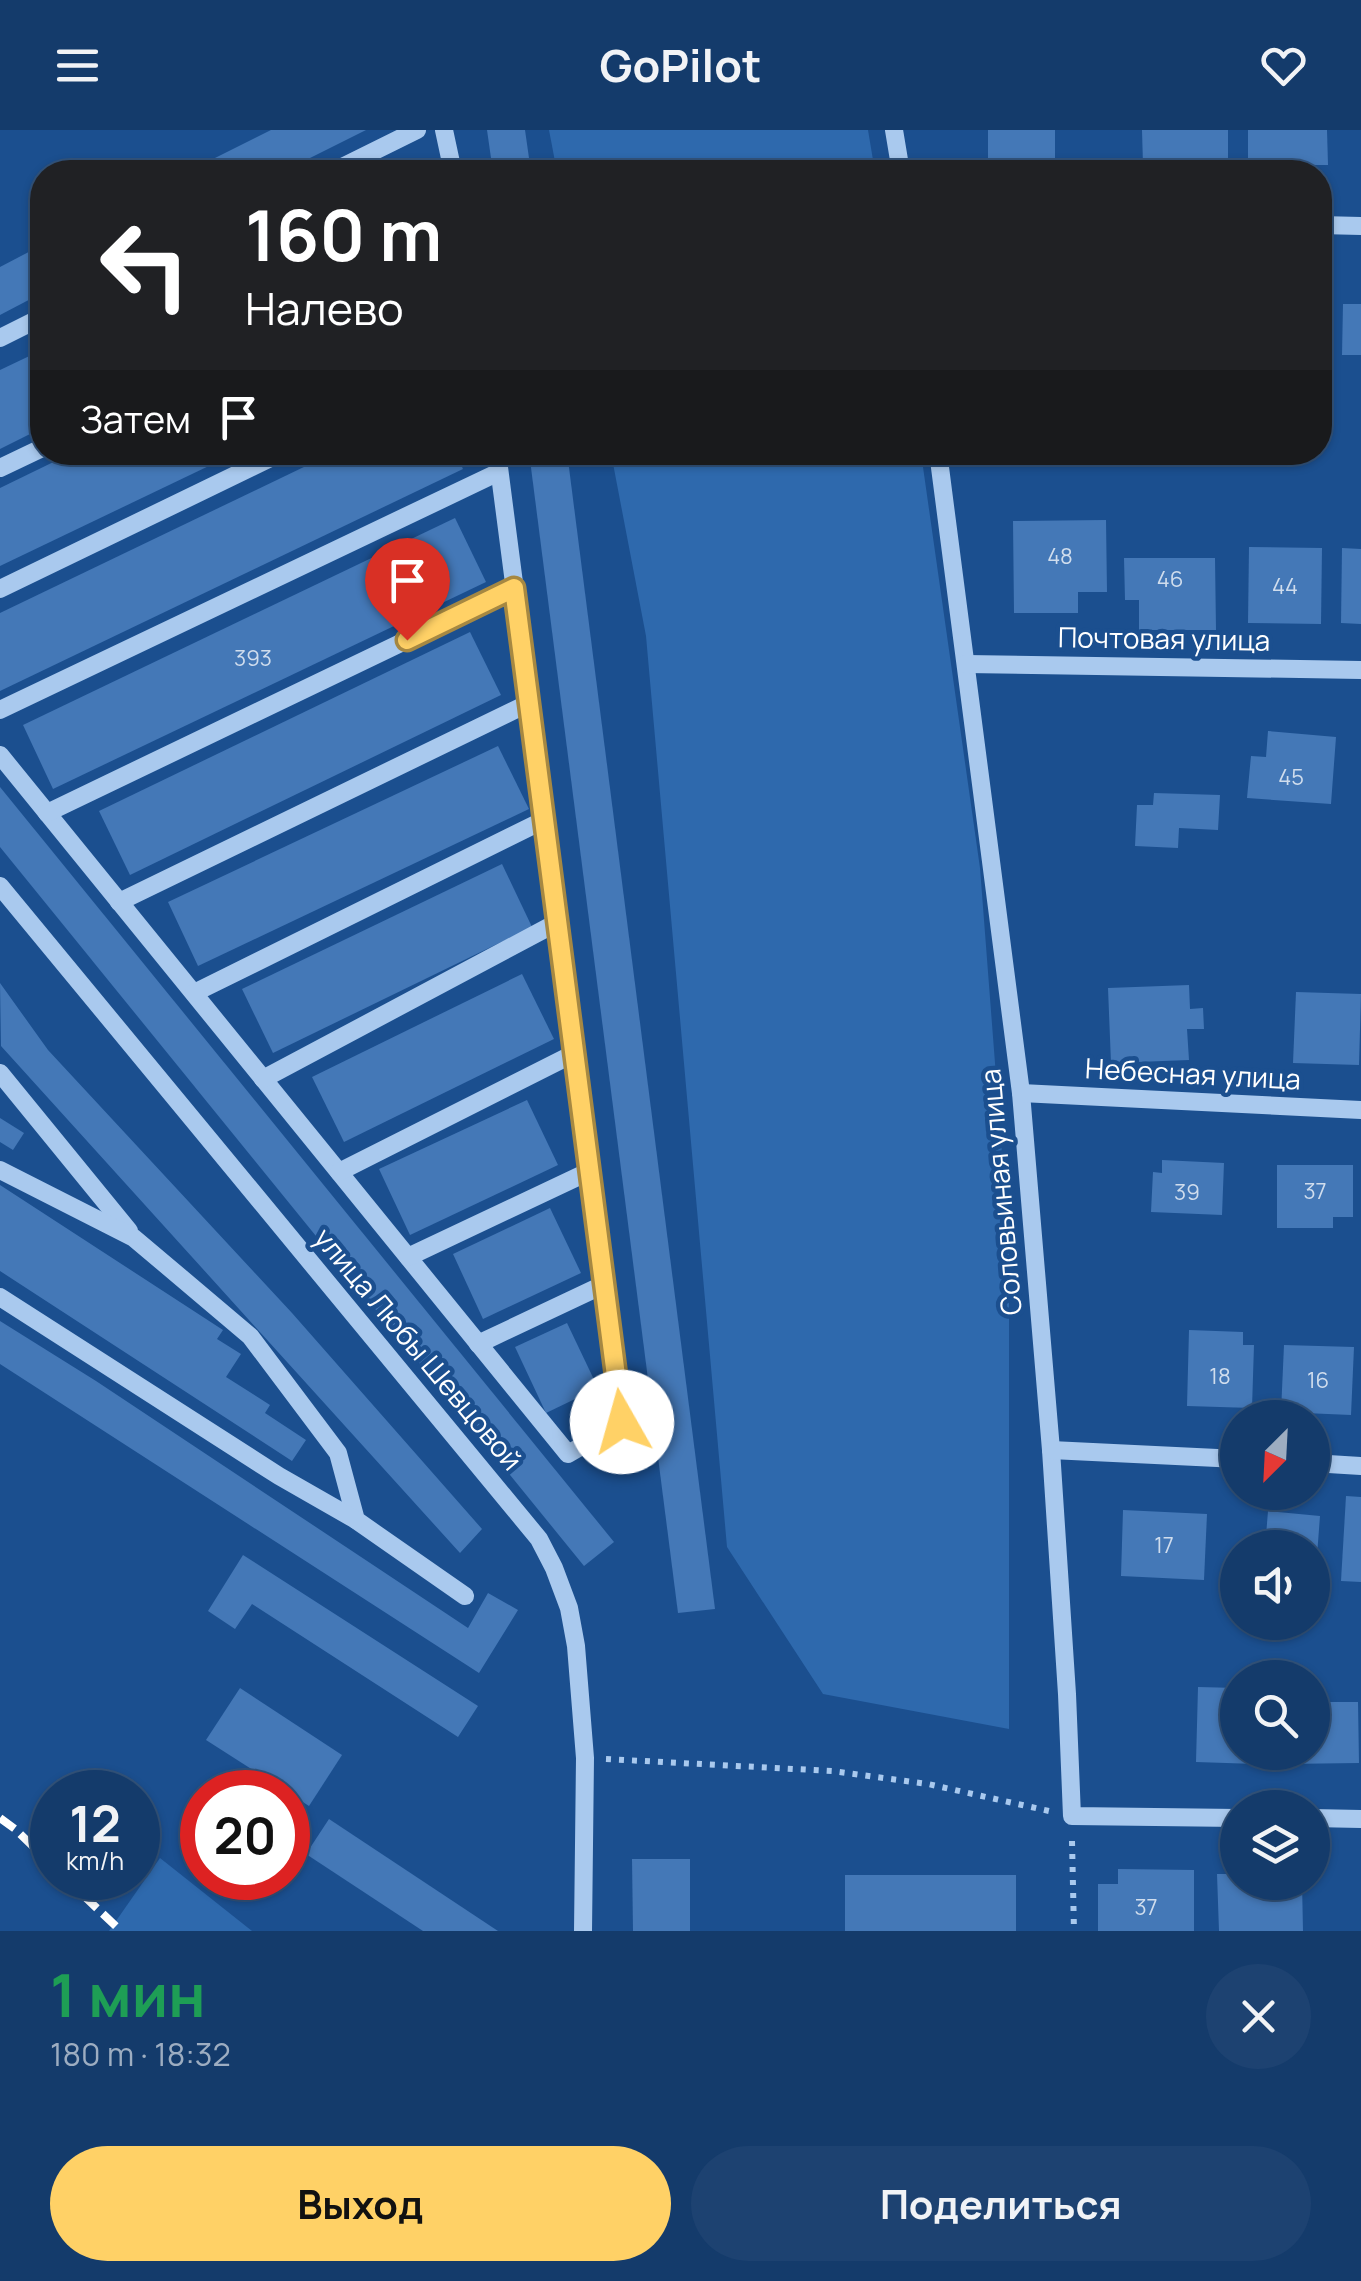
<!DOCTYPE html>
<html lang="ru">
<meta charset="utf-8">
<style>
body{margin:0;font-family:Manrope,sans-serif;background:#1d4271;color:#f1f3f6;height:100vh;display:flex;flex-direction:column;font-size:38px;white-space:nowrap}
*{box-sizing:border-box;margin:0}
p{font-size:32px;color:#9dadc1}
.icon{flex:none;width:55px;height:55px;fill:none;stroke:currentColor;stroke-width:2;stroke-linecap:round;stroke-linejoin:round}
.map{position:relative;height:1801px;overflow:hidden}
.sheet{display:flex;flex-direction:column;background:#143b6b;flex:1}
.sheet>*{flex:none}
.guide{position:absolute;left:30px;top:30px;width:1302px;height:305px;border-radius:40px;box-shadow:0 2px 8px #0004,0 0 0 2px #33557e;background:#202124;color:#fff;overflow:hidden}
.needle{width:65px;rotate:204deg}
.fabs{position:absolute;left:1220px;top:1270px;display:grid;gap:20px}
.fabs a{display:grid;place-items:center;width:110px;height:110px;border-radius:50%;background:#143b6b;box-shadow:0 2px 8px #0004,0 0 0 2px #33557e;font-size:50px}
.speed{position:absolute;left:30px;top:1640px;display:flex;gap:20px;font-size:50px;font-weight:700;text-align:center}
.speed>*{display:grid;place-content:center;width:130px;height:130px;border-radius:50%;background:#143b6b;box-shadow:0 2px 8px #0004,0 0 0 2px #33557e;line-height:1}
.speed small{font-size:25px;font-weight:400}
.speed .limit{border:15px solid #d22;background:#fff;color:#111}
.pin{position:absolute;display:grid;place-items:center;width:85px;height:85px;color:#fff;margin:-102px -42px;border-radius:50% 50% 50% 0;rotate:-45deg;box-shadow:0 0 10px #0007}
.pin .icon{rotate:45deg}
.me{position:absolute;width:110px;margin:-55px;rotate:353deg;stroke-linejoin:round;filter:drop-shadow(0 0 8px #0008)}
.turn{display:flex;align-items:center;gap:35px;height:210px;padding:0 50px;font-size:45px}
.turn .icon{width:130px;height:130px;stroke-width:2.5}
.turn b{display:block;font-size:70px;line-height:85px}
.then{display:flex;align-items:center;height:95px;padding:0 50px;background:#0003;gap:20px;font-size:38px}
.round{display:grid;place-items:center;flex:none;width:105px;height:105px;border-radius:52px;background:#1d4271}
.headline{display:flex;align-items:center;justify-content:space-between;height:170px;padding:0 50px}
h1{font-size:60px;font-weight:700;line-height:75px;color:#1e9e55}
.primary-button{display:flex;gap:20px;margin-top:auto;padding:20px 50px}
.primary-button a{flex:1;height:115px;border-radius:60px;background:#ffd166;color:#111;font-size:40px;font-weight:700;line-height:115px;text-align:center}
.primary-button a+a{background:#1d4271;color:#f1f3f6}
header{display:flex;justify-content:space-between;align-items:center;height:130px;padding:0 50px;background:#143b6b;font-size:45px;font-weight:700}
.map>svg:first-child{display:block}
.green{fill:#2e69ad}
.building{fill:#4478b7}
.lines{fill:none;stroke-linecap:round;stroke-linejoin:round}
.path{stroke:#a9c9ee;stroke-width:6;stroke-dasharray:5 8;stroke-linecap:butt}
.minor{stroke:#a9c9ee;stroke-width:18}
.rail{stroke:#fff;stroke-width:8;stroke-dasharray:18 8;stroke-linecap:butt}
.route-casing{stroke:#a68842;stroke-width:25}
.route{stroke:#ffd166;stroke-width:18}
.labels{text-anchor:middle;stroke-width:9;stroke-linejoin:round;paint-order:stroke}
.number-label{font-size:22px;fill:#d0dded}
.street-label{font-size:28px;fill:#fff;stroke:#1b4f8f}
</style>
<header><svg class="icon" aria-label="menu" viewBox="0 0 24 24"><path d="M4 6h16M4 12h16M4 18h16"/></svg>GoPilot<svg class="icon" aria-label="heart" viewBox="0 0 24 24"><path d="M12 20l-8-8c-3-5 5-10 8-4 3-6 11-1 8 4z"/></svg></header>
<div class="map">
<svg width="1361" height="1801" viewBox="0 0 1361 1801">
<rect width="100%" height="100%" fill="#1b4f8f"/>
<!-- green -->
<g class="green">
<path d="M549 0H868L875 42H557Z"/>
<path d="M611 323H921L980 738 1009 1115V1599L823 1564 727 1417 646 506Z"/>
<path d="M160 1728 252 1801H109Z"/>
</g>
<!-- building -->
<g class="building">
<path d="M271 0H366L282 42H187Z"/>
<path d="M487 0H525L531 42H493Z"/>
<rect x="988" y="0" width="67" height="33"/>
<path d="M1142 0H1228V34L1143 35Z"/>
<path d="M1248 0H1327L1328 35H1248Z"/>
<path d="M42 115V163L0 185V137Z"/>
<path d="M1343 174H1361V225H1342Z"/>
<path d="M42 220V298L0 319V240Z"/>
<path d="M74 322H238L0 436V358Z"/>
<path d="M335 322H455L463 339 0 561V483Z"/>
<path d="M529 322H567L715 1479 678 1483Z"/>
<path d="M455 388 486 452 53 659 23 595Z"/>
<path d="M1106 390 1107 462H1078V483H1014L1013 391Z"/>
<path d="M1249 417 1322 418 1321 494 1248 493Z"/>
<path d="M1342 418 1361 419V494L1341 493Z"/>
<path d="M1124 428H1215L1216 500H1139V470H1125Z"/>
<path d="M470 502 501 565 130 745 99 681Z"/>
<path d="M1268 601 1336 607 1331 674 1247 668 1251 626 1266 627Z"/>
<path d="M498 616 529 679 198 836 168 772Z"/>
<path d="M0 657 614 1412 584 1436 0 717Z"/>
<path d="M1154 663 1220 665 1218 700 1179 698 1178 718 1135 716 1137 675H1153Z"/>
<path d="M502 734 532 797 273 923 242 859Z"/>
<path d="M522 844 554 909 344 1012 312 947Z"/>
<path d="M0 853 48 920 292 1183 482 1399 460 1423 1 916Z"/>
<path d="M1189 855 1190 879 1203 878 1204 899H1187L1189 930 1111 933 1108 858Z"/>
<path d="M1296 862 1361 864 1359 935 1293 933Z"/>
<path d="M527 970 558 1035 410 1105 379 1039Z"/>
<path d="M0 988 24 1003 13 1020 0 1012Z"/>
<path d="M1162 1030 1224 1033 1222 1085 1151 1082 1153 1042 1162 1043Z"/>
<path d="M1277 1035H1353V1087H1333V1098H1277Z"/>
<path d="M0 1055 223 1200 217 1209 241 1224 226 1247 270 1275 265 1283 306 1310 292 1331 0 1141Z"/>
<path d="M550 1078 581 1143 483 1189 453 1124Z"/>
<path d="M0 1191 96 1251 468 1498 488 1463 518 1480 479 1543 0 1234Z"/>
<path d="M567 1193 598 1258 546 1283 515 1217Z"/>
<path d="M1189 1200 1243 1202V1215H1254L1252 1278 1187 1276Z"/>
<path d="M1284 1215 1354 1217 1351 1285 1281 1282Z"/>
<path d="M1346 1366 1361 1367V1452L1341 1451Z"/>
<path d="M1123 1380 1207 1384 1204 1450 1121 1446Z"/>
<path d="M1268 1381 1320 1386 1315 1452H1312V1418H1265Z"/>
<path d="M243 1425 478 1576 458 1607 252 1474 235 1499 208 1481Z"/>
<path d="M1198 1557 1238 1558V1622H1256V1634L1196 1632Z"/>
<path d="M240 1558 342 1625 309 1676 206 1610Z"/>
<path d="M1312 1572H1358L1359 1633 1285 1634 1284 1622H1312Z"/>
<path d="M329 1689 498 1801H423L306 1724Z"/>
<path d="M632 1729H690V1801H633Z"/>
<path d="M1118 1739 1194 1740V1801H1098V1754H1118Z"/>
<path d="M1217 1744H1238V1752H1302L1303 1801H1219Z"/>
<rect x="845" y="1745" width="171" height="56"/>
</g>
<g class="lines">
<!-- path -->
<g class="path">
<path d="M606 1629 832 1641 928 1654 1049 1681"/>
<path d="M1072 1711 1074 1801"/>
</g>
<!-- minor -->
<g class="minor">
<path d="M444 0 453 42"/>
<path d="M894 0 901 42"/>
<path d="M332 42 417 0"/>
<path d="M1320 95 1361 96"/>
<path d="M0 208 42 187"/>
<path d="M938 322 1021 963 1051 1320 1067 1564 1072 1686 1238 1688"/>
<path d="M0 338 42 318"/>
<path d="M0 459 283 322"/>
<path d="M966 534 1361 540"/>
<path d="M0 580 499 342"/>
<path d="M0 625 568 1324 623 1292 497 322"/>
<path d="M47 683 515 458"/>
<path d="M0 756 539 1409 554 1438 569 1478 576 1516 585 1628 583 1801"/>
<path d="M119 772 529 573"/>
<path d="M194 863 544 690"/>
<path d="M0 943 129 1101"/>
<path d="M263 949 558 792"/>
<path d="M1021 963 1361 980"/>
<path d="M0 1040 134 1108 250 1206 338 1323 356 1390 465 1466"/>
<path d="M339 1042 575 923"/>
<path d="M408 1127 590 1041"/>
<path d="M0 1167 279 1346 356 1390"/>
<path d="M478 1214 605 1154"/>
<path d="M1051 1320 1238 1329"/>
<path d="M1312 1333 1361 1336"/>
<path d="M1312 1688 1361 1689"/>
</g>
<!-- rail -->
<g class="rail">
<path d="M0 1688 15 1699 52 1735"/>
<path d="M65 1748 121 1801"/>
</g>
</g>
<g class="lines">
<!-- route casing -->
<g class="route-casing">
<path id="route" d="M407 510 514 458 622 1292"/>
</g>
<!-- route -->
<use href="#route" class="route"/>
</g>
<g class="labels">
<!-- number labels -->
<g class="number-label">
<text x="1060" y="434">48</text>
<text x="1170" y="457">46</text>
<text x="1285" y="464">44</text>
<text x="253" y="536">393</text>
<text x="1291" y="655">45</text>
<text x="1315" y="1069">37</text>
<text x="1187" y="1070">39</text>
<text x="1220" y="1254">18</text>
<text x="1318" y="1258">16</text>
<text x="1164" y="1423">17</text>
<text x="1146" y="1785">37</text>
</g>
<!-- street labels -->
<g class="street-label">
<text transform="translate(1164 509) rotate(1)" y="10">Почтовая улица</text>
<text transform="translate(1193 944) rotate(3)" y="10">Небесная улица</text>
<text transform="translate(1001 1062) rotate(-95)" y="10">Соловьиная улица</text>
<text transform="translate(418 1219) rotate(50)" y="10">улица Любы Шевцовой</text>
</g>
</g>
</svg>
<div class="fabs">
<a><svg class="needle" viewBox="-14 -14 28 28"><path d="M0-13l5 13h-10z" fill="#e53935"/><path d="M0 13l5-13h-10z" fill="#9dadc1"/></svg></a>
<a><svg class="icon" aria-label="sound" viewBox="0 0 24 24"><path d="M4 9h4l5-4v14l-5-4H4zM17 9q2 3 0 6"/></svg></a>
<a><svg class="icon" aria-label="search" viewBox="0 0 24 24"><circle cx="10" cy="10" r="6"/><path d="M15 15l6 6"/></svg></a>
<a><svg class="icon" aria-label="layers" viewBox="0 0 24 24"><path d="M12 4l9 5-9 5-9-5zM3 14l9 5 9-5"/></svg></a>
</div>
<div class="speed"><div>12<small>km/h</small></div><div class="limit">20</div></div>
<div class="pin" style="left:407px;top:510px;background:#d93025"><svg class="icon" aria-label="arrive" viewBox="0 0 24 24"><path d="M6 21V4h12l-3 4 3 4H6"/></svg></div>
<svg class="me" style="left:622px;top:1292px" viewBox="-20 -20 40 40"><circle r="19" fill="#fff"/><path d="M0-13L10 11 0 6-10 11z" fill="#ffd166"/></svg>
<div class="guide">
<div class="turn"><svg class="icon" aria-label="left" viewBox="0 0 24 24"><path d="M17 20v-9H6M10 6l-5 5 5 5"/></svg><div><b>160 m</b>Налево</div></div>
<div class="then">Затем<svg class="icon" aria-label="arrive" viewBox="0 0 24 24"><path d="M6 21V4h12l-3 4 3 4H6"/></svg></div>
</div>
</div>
<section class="sheet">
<div class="headline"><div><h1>1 мин</h1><p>180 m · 18:32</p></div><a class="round"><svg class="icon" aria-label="close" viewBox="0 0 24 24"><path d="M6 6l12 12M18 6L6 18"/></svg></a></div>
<div class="primary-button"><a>Выход</a><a>Поделиться</a></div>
</section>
